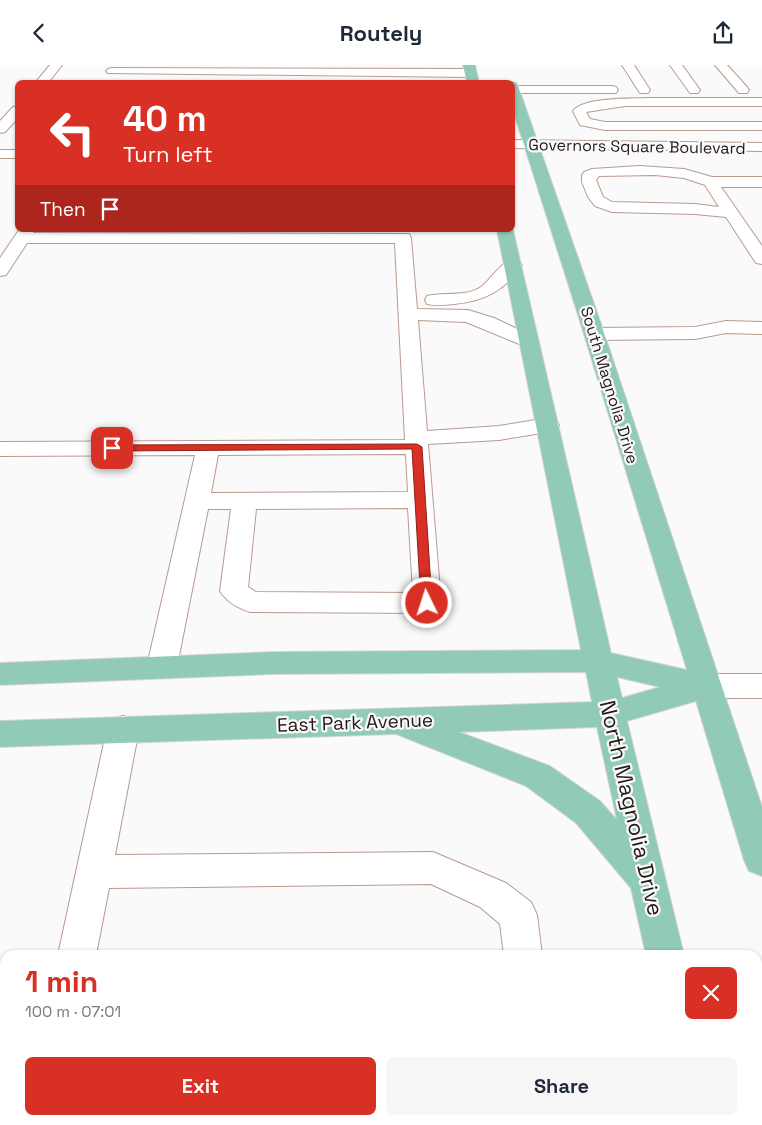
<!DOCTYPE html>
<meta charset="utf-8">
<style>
body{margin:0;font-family:"Space Grotesk",sans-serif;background:#f6f6f7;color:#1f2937;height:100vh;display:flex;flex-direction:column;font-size:19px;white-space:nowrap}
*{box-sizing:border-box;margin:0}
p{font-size:16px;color:#747a83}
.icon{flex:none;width:28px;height:28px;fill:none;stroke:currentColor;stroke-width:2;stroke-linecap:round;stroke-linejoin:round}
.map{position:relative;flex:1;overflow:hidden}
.panel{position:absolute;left:0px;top:885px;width:762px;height:175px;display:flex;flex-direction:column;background:#fff;border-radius:15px 15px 0 0;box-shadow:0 1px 4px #0004}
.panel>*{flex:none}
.banner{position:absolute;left:15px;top:15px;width:500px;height:152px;border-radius:8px;box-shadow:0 1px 4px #0004;background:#d93025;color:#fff;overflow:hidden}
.pin{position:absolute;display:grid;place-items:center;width:42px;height:42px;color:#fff;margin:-21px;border-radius:10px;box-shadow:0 2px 8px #0006}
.me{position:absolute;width:55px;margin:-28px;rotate:356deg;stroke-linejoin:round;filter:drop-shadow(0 0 4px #0008)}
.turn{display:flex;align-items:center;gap:18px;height:105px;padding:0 25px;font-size:22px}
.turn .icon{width:65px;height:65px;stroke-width:2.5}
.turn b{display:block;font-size:35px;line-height:42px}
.then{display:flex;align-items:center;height:48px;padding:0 25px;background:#0003;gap:10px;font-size:19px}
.round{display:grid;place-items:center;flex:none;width:52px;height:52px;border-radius:8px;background:#f6f6f7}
.headline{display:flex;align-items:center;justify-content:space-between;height:85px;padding:0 25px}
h1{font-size:30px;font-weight:800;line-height:38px;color:#d93025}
.primary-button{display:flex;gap:10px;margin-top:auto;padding:10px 25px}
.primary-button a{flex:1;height:58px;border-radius:8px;background:#d93025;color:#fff;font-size:20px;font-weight:800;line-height:58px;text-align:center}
.primary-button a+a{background:#f6f6f7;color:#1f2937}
header{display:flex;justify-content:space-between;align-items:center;height:65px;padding:0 25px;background:#fff;font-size:22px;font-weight:800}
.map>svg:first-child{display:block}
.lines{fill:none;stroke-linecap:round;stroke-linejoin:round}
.minor-casing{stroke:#ba9a8f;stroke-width:2}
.major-casing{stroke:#d8d6d5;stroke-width:2}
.minor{fill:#fff;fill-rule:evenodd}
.major{fill:#91cbb8;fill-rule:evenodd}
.route{fill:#d93025;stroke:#8d1f18}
.labels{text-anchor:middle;stroke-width:4.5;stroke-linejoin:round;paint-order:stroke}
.far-street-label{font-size:16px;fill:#251914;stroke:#fafafa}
.street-label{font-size:19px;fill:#251914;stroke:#fafafa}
.near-street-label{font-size:22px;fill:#251914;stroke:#fafafa}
</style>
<header><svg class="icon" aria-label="back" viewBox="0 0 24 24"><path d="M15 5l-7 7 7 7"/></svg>Routely<svg class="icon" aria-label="share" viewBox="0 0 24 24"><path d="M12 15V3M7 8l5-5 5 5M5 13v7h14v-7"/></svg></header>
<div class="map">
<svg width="762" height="1060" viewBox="0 0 762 1060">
<rect width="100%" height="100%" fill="#fafafa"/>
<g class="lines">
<!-- minor casing -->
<g class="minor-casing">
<g id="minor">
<path d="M50 0H62L48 18H35Z"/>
<path d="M622 0H634L650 25 648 28H640Z"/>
<path d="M670 0H682L700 25 698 28H690Z"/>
<path d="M715 0H727L747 22 749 25 747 28H739Z"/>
<path d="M112 3 470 4 476 8 470 12 108 8 106 6 108 4Z"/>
<path d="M612 21 616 22 618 25 616 28H512L514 21Z"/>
<path d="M648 33H762V41H625L586 47 590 54 605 57H762V65H605L580 60 573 46C583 32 630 34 648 33Z"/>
<path d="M18 41V53L5 67 0 68V56L13 42Z"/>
<path d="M512 75 762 78V86L512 83Z"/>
<rect x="0" y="85" width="18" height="8"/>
<path d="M640 101 684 104 712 112H762V122H721L762 181V199L756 198 726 152 695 149 612 147 595 141 588 132 582 117V110L584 107 592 104ZM655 110 684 113 705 120 719 142 695 139 612 137 603 132 596 115 599 111Z"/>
<path d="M19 165H35L33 168 409 169 411 173 417 244 468 245 494 253 536 273 539 277 536 281 529 283 466 257 418 255 427 366 499 361 548 353 556 355 559 360 556 365 548 367 499 375 428 379 441 538 437 545 427 548 250 547C238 543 227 537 220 526L231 444H208L177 601 172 609 162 612 152 609 147 601 195 390 0 391V377L405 375 395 178H27L6 210 0 211V193ZM406 389 408 427 211 428 218 390ZM408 443 413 528 256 527 248 522 256 444Z"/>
<path d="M513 195 519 196 522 200C504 226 485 236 454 239 445 240 436 241 427 239L425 235 427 231C444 227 466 232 481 222 492 214 499 198 513 195Z"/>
<path d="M726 256 762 257V269L726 268 695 274 594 275 587 273 584 269 587 265 594 263 695 262Z"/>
<path d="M706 609H762V633H706L695 629 691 621 695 613Z"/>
<path d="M123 651 134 655 139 664 115 790 433 787 506 818 531 837 537 850 542 890H504L500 859 480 842 431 819 109 823 96 890H58L107 664 112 655Z"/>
<path d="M21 1055H65L64 1060H20Z"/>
<rect x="523" y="1055" width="44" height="5"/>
</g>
</g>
<!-- major casing -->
<g class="major-casing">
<g id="major">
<path d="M463 0H475L479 18H467Z"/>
<path d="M512 17 516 18 518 21 599 253 762 742V811L749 806 744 795 696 636 627 656 684 890H646L631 823 576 758 526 721 396 669 0 682V656L592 637 586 607 274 609 0 620V598L274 587 581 585 497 165H513L611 588 687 605 579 253 512 42ZM617 612 660 622 622 633ZM597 662 617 755 600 736 550 701 459 667Z"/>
<path d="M681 1055H725L726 1060H682Z"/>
</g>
</g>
<!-- minor -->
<use href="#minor" class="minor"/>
<!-- major -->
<use href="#major" class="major"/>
</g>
<!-- route -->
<path class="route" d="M417 379 422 382 432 538 427 542 421 538 412 384 112 386 107 383 112 380Z"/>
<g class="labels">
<!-- far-street labels -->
<g class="far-street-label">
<text transform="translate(637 81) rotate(1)" y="6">Governors Square Boulevard</text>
<text transform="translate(610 320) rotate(73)" y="6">South Magnolia Drive</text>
</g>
<!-- street labels -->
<g class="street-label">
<text transform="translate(355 657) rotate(-2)" y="7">East Park Avenue</text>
</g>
<!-- near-street labels -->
<g class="near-street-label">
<text transform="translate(632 743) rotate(77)" y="8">North Magnolia Drive</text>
</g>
</g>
</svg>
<div class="pin" style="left:112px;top:383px;background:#d93025"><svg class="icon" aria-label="arrive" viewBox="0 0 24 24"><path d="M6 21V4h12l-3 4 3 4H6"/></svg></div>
<svg class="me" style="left:427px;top:538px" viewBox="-20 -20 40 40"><circle r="17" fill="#d93025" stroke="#fff" stroke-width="3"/><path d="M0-11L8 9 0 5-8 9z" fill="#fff"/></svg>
<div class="banner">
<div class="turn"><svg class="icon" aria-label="left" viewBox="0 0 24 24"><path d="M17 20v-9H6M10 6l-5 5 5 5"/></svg><div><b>40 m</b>Turn left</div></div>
<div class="then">Then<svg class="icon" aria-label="arrive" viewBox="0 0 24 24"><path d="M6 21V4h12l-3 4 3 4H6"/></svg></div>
</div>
<section class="panel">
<div class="headline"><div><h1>1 min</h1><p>100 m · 07:01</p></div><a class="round" style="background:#d93025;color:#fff"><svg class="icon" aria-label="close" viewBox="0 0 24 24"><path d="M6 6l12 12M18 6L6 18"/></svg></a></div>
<div class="primary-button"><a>Exit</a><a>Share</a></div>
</section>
</div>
